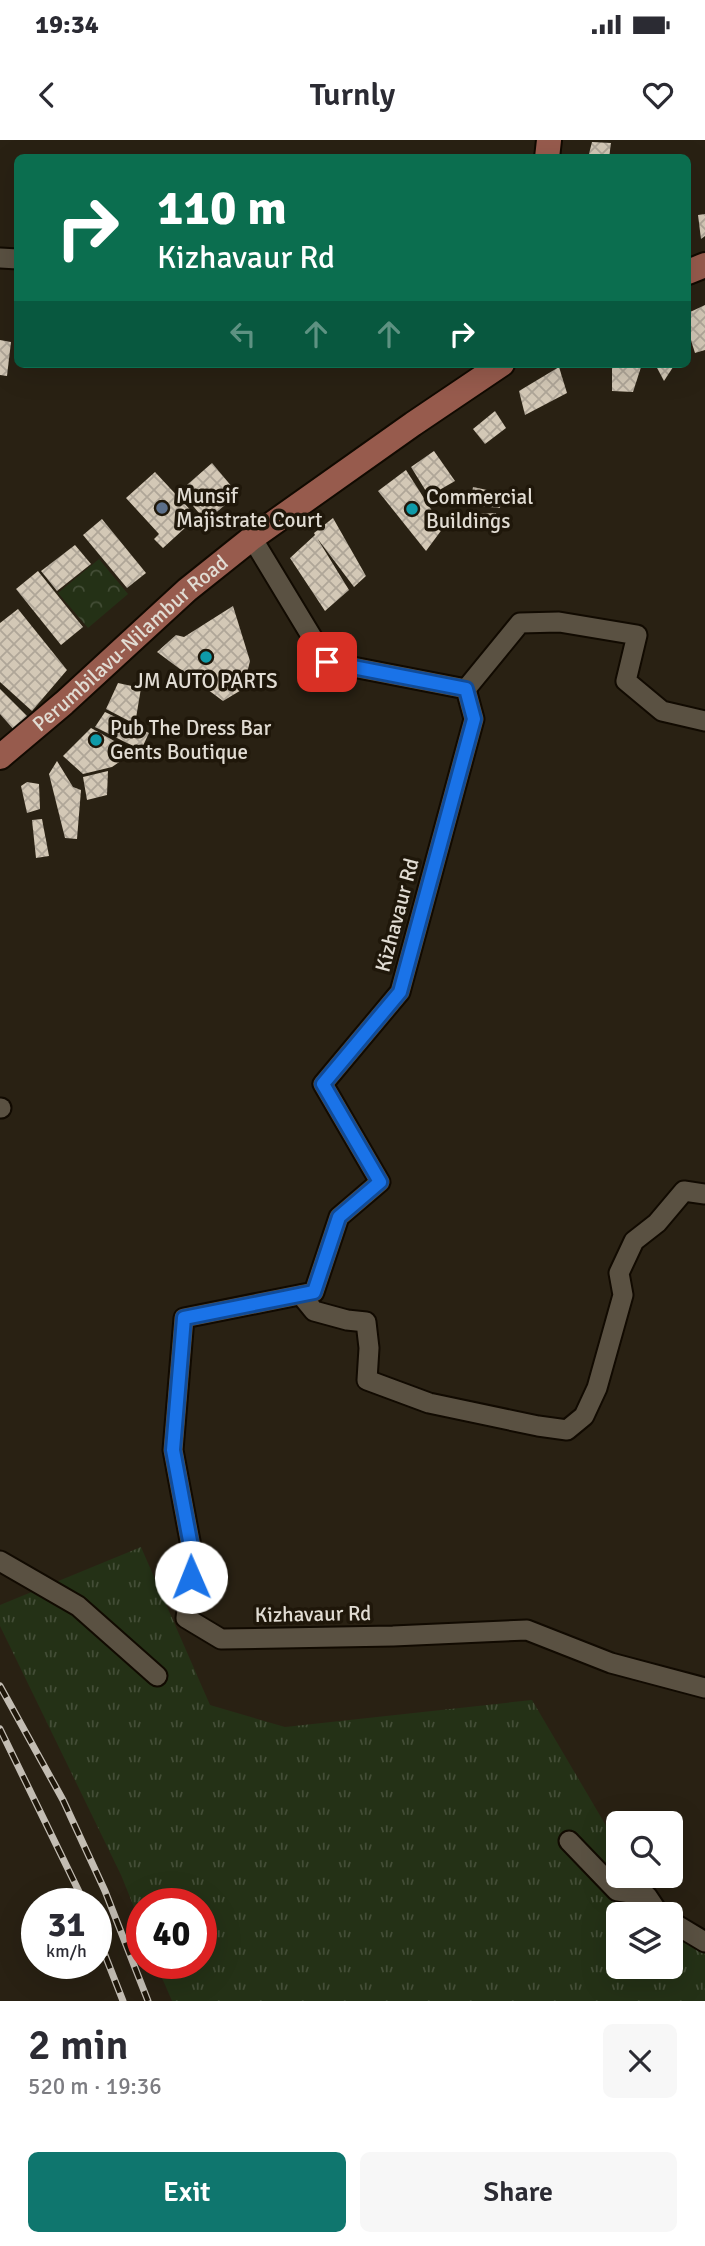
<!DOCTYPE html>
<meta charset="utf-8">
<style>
body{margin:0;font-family:Signika,sans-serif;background:#f7f7f7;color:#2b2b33;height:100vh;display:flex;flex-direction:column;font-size:26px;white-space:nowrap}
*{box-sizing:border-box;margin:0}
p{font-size:23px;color:#7c7c81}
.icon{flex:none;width:38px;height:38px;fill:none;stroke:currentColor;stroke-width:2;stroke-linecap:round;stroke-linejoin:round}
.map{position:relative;height:1861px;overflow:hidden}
.sheet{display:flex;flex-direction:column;background:#fff;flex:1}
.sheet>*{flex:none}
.banner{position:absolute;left:14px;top:14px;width:677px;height:214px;border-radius:10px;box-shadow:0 7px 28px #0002;background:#0b6e4f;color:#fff;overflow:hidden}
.tools{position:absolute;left:606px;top:1671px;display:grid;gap:14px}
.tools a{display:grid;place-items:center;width:77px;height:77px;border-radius:10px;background:#fff;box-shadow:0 7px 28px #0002;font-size:35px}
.speed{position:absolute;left:21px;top:1748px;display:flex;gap:14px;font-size:35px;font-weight:700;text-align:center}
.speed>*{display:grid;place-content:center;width:91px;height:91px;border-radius:50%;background:#fff;box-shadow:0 7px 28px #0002;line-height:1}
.speed small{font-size:18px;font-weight:400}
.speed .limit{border:10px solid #d22;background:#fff;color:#111}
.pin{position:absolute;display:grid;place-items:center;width:60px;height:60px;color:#fff;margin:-30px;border-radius:14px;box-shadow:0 4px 10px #0006}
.me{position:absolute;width:77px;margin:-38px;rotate:359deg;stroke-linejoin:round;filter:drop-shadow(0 0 5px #0008)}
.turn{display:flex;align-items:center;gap:24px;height:147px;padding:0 28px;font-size:32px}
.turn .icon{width:91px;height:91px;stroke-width:2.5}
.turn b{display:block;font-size:49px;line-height:60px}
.lanes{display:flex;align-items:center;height:66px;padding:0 28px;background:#0003;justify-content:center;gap:35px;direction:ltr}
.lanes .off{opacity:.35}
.round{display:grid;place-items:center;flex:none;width:74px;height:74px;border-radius:10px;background:#f7f7f7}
.overview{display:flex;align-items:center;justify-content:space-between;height:119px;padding:0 28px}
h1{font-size:42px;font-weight:600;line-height:52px}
.button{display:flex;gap:14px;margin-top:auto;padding:14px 28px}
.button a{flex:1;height:80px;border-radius:10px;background:#0f766e;color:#fff;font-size:28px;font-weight:600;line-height:80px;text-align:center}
.button a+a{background:#f7f7f7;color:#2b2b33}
.status{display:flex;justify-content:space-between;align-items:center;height:49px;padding:0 35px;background:#fff;direction:ltr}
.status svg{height:19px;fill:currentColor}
header{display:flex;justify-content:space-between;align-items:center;height:91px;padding:0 28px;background:#fff;font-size:32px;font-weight:600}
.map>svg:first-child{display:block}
.grass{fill:url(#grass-tufts);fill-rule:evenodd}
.park{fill:url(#park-crowns)}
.building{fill:url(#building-cross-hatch)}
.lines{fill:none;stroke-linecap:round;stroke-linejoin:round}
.minor-casing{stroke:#110a01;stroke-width:23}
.major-casing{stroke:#110a01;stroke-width:28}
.minor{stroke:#5a5142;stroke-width:19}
.major{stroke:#975b4d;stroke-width:24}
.rail-casing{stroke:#c3bdb3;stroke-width:7}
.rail{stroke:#1f170a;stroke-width:4.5;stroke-dasharray:13;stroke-linecap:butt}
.route-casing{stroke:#114b97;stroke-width:18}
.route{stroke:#1a73e8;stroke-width:12}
.service-dot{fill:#5c6f8a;stroke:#1f170a;stroke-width:2.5}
.culture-dot{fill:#0f9aa8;stroke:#1f170a;stroke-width:2.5}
.labels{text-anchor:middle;stroke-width:7;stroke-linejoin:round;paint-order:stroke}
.poi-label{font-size:21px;fill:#e1dcd3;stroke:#1f170a;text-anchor:start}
.street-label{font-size:21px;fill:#e1dcd3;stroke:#1f170a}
</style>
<div class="status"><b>19:34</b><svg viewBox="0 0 49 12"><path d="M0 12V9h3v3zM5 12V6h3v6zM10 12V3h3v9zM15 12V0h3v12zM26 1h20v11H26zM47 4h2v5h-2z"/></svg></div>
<header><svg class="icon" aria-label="back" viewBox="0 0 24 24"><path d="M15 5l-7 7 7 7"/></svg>Turnly<svg class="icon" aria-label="heart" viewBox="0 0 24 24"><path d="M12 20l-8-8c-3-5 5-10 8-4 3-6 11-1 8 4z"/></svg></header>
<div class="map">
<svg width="705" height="1861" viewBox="0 0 705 1861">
<defs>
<pattern id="grass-tufts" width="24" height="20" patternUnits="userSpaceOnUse" patternTransform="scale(1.75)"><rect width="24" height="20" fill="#243116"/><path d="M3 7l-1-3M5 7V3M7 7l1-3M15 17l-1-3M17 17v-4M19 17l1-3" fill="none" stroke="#444e37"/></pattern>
<pattern id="park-crowns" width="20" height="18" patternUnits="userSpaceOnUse" patternTransform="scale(1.75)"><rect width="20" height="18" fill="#243116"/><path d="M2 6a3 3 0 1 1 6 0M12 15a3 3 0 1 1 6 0" fill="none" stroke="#444e37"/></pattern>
<pattern id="building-cross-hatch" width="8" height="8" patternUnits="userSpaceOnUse" patternTransform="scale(1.75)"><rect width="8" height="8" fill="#d3c8b6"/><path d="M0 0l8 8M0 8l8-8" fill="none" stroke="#afa698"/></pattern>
</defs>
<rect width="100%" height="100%" fill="#292113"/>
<!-- grass -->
<path class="grass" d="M141 1407 210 1565 285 1587 532 1560 618 1706V1736H635L647 1756 705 1799V1861H172L156 1824H201V1764H142V1787L121 1735 0 1486V1465ZM618 1774H670V1827H618Z"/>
<!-- park -->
<path class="park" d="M99 419 128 454 88 488 58 453Z"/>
<!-- building -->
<g class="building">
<path d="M592 2 611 3 609 18H588Z"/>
<path d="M705 74V96L701 99 698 75Z"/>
<path d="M705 165V210L695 213 688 191V173Z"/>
<path d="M0 200 11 202 7 236 0 235Z"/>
<path d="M612 224H642L633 252 612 251Z"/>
<path d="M655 224H675L664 241Z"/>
<path d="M559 227 567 253 525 275 519 251Z"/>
<path d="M495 271 506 288 485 304 473 289Z"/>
<path d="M434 311 455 341 429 356 411 327Z"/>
<path d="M212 323 238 354 206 381 180 351Z"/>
<path d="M406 330 443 388 426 411 378 351Z"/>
<path d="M155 332 197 377 163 408 154 399 159 394 126 358Z"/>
<path d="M473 347 501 353 500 368 470 365Z"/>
<path d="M496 373 498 393 477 389 478 374Z"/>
<path d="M333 378 366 436 354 447 317 398 349 450 325 471 290 418 315 395 314 393Z"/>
<path d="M102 379 146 433 127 448 83 395Z"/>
<path d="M75 405 91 424 57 451 41 431Z"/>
<path d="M38 431 83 487 61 505 16 449Z"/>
<path d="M233 466 250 521 243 549 223 561 157 512 176 495 184 497Z"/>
<path d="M18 469 67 530 32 571 0 542V483Z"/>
<path d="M118 543 141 548 135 584 106 569Z"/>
<path d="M0 549 29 578 15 591 0 574Z"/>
<path d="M105 572 149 593 141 610 95 587Z"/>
<path d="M91 588 134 612 112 627 83 634 63 616Z"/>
<path d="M57 621 73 647 81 650 77 699 65 698 49 634Z"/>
<path d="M108 631 107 655 87 660 83 637Z"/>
<path d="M27 642 39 644 40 669 27 673 21 646Z"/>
<path d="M42 679 49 716 36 718 32 680Z"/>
</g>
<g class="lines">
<!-- minor casing -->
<g class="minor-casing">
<g id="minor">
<path d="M0 118 18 119"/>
<path d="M252 398 327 522 466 549 474 579 400 852 323 944 380 1042 339 1077 314 1152 184 1178 173 1310 193 1417 186 1478 221 1499 393 1496 527 1490 611 1523 705 1548"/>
<path d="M466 549 520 483 559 482 637 495 626 541 662 571 705 581"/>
<path d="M0 968H1"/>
<path d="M301 1155 314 1171 347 1180 366 1182 369 1208 367 1240 429 1263 538 1286 567 1290 584 1276 597 1248 623 1155 619 1133 634 1101 657 1083 684 1051 705 1054"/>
<path d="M0 1421 78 1466 157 1536"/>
<path d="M569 1701 617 1751 647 1756 659 1774"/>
<path d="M670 1781 705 1802"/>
</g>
</g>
<!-- major casing -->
<g class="major-casing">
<g id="major">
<path d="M547 18 549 0"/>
<path d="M688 132 705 125"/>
<path id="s1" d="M0 617 64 563 187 450 252 398 413 284 502 224"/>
</g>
</g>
<!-- minor -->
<use href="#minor" class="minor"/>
<!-- major -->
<use href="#major" class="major"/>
<!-- rail casing -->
<g class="rail-casing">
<g id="rail">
<path d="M0 1546 63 1660 105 1751 148 1861"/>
<path d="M0 1589 85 1764"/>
<path d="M96 1792 123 1861"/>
</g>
</g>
<!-- rail -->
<use href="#rail" class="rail"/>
</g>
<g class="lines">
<!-- route casing -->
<g class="route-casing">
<path id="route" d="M191 1437 193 1417 173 1310 184 1178 314 1152 339 1077 380 1042 323 944 400 852 474 579 466 549 327 522"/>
</g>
<!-- route -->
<use href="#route" class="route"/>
</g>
<!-- markers -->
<circle class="service-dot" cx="162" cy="368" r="7"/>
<g class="culture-dot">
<circle cx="412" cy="369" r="7"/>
<circle cx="206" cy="517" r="7"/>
<circle cx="96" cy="600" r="7"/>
</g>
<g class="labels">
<!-- poi labels -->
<g class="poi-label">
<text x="176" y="363">Munsif<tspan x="176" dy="24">Majistrate Court</tspan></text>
<text x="426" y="364">Commercial<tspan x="426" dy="24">Buildings</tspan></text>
<text x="206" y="548" text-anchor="middle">JM AUTO PARTS</text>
<text x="110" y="595">Pub The Dress Bar<tspan x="110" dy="24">Gents Boutique</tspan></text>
</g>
<!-- street labels -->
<g class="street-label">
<text dy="7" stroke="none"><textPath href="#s1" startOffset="173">Perumbilavu-Nilambur Road</textPath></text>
<text transform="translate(397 775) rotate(-75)" y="7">Kizhavaur Rd</text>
<text transform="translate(313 1474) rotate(-1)" y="7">Kizhavaur Rd</text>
</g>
</g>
</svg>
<div class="tools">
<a><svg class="icon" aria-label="search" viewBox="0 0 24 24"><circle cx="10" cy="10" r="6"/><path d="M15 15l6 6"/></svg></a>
<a><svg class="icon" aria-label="layers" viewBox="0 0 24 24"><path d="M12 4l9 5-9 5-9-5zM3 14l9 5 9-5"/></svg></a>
</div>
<div class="speed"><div>31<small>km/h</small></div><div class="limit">40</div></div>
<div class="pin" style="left:327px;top:522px;background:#d93025"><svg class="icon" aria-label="arrive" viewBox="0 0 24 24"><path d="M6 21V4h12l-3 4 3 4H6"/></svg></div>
<svg class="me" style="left:191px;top:1437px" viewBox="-20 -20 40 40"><circle r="19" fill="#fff"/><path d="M0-13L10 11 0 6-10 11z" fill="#1a73e8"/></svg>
<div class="banner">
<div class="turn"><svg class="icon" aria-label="right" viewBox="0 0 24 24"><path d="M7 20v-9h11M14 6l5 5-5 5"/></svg><div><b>110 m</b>Kizhavaur Rd</div></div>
<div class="lanes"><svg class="icon off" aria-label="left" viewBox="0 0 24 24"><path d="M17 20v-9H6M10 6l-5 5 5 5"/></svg><svg class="icon off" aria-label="ahead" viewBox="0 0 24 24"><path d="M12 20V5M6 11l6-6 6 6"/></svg><svg class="icon off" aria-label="ahead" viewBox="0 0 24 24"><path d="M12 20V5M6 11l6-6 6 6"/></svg><svg class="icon" aria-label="right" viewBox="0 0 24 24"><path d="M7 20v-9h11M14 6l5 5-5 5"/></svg></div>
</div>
</div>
<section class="sheet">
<div class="overview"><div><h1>2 min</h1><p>520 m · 19:36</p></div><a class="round"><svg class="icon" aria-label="close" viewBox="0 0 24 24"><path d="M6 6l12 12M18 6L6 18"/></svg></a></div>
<div class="button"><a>Exit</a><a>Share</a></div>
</section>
